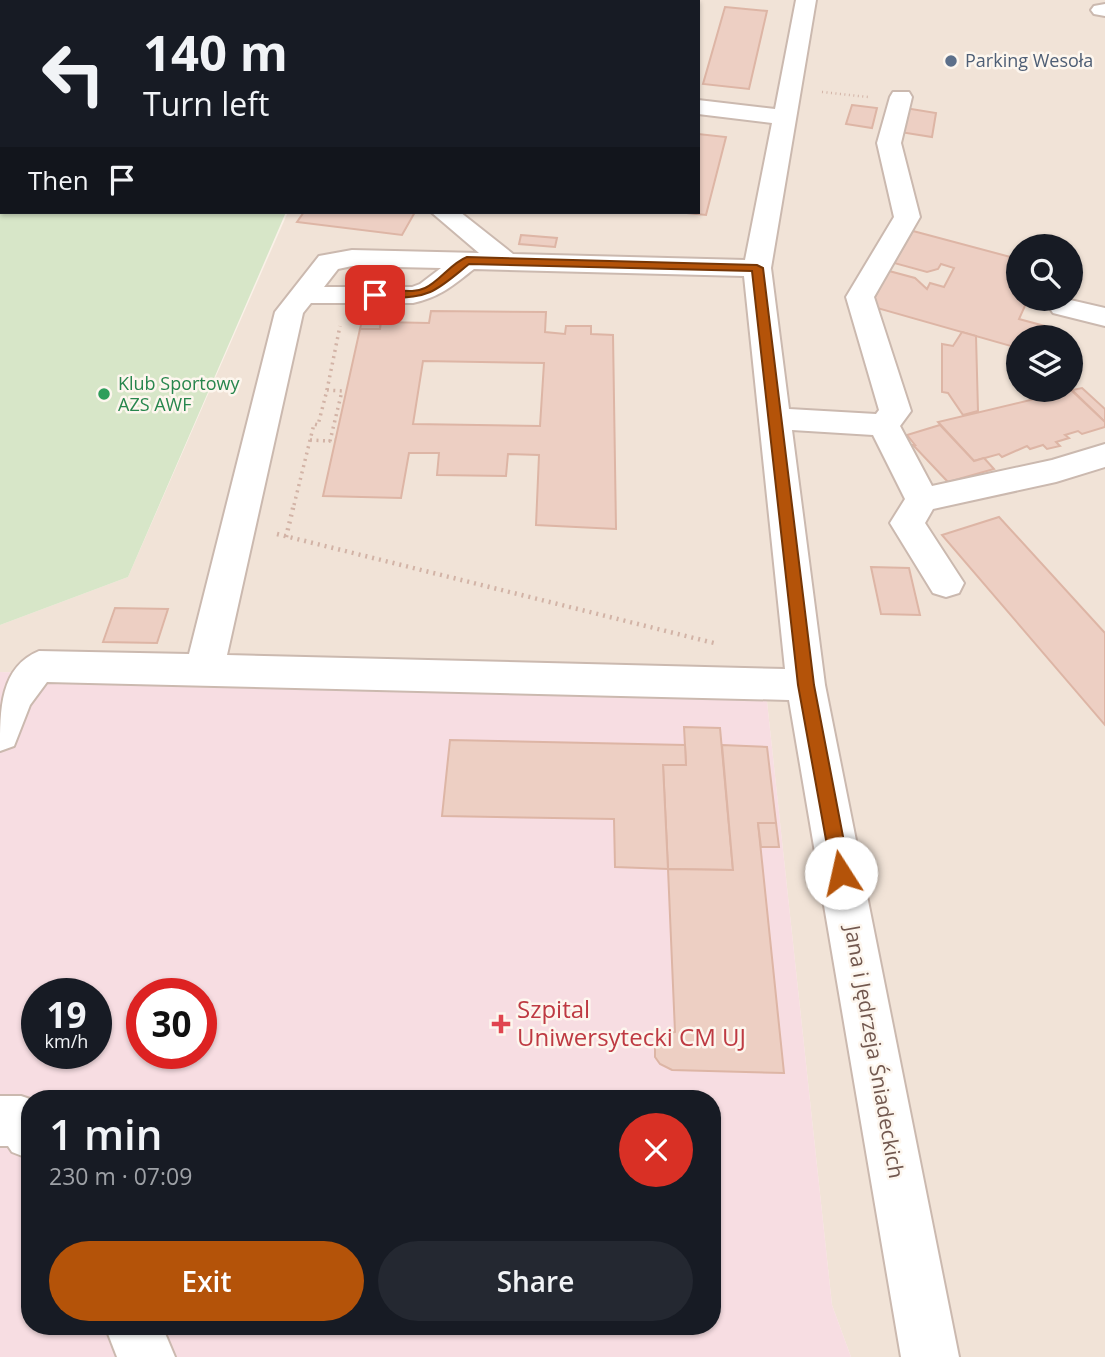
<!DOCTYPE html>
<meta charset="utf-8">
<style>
body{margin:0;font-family:"Open Sans",sans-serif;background:#242831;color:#f1f3f6;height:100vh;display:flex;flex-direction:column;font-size:26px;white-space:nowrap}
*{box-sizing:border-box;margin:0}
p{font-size:23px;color:#9ea1a6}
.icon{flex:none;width:38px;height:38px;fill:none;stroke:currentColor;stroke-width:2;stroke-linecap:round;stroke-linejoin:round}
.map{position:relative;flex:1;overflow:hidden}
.panel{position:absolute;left:21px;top:1090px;width:700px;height:245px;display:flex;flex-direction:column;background:#171b24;border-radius:28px;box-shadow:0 2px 5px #0004}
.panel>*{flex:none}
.banner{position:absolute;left:0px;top:0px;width:700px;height:214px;box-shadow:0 2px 5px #0004;background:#171b24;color:#f1f3f6;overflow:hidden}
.controls{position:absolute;left:1006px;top:234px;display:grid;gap:14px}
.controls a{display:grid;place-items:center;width:77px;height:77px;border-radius:50%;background:#171b24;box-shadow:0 2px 5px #0004;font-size:35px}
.speed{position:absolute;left:21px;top:978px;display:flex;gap:14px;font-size:35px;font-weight:700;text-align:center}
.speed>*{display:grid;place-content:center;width:91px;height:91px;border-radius:50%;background:#171b24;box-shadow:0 2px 5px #0004;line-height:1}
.speed small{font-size:18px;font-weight:400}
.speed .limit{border:10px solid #d22;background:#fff;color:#111}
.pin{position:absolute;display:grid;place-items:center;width:60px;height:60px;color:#fff;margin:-30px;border-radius:14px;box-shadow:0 4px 10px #0006}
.me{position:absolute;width:77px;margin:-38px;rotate:350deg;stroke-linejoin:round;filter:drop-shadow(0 0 5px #0008)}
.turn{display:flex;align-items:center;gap:24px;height:147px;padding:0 28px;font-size:32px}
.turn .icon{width:91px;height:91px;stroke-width:2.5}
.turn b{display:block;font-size:49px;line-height:60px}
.then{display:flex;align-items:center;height:66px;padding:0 28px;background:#0003;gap:14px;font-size:26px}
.round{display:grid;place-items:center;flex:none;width:74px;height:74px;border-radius:37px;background:#242831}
.head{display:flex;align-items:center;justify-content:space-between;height:119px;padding:0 28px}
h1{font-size:42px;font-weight:600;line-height:52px}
.cta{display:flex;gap:14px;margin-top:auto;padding:14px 28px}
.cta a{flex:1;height:80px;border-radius:42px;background:#b45309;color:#fff;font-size:28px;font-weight:600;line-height:80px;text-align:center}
.cta a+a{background:#242831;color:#f1f3f6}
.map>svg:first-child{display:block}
.residential{fill:#f1e3d7;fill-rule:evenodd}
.medical{fill:#f7dde2;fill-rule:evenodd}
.green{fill:#d7e6c8}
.building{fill:#edcfc3;stroke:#ddb5a5;stroke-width:2;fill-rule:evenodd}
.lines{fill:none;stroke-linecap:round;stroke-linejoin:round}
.minor-casing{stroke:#cbb9af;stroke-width:4}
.path-far2{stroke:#d2b3a6;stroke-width:2.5;stroke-dasharray:1 3.5;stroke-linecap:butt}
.path-far1{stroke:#d2b3a6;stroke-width:3.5;stroke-dasharray:2 4.5;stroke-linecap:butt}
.path{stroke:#d2b3a6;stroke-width:4.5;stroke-dasharray:2 5;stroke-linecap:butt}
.minor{fill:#fff;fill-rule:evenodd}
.route{fill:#b45309;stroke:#753606;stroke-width:2}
.service-dot{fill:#5c6f8a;stroke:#fdf6ee;stroke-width:2.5}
.leisure-dot{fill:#2e9e5b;stroke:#fdf6ee;stroke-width:2.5}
.health-dot{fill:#e0444e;stroke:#fdf6ee;stroke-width:2.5}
.labels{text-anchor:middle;stroke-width:5;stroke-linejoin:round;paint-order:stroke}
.far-service-label{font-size:18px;fill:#4e5e75;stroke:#fdf6ee;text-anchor:start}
.far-leisure-label{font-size:18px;fill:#27864d;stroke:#fdf6ee;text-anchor:start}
.street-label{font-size:21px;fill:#72584f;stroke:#fdf6ee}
.near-health-label{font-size:24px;fill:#be3a42;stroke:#fdf6ee;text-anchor:start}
</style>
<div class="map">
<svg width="1105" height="1357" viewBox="0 0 1105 1357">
<rect width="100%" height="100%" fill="#faf1e8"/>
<!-- residential -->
<path class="residential" d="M591 0H1105V1357H851L832 1305 766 692 0 672V625L128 577 288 212H698V2H590ZM1018 247H1071V299H1018ZM1018 338H1071V390H1018Z"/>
<!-- medical -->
<path class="medical" d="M0 672 766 692 832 1305 851 1357H0ZM37 994H96V1054H37ZM142 994H201V1054H142ZM30 1099H712V1326H30Z"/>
<!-- green -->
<g class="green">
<path d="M5 0H585L4 2Z"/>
<path d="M0 49 2 212H286L128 577 0 625Z"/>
</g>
<!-- building -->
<g class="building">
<path d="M725 7 767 11 749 89 703 84Z"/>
<path d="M852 105 877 108 872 128 846 124Z"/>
<path d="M905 108 936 113 932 137 900 132Z"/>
<path d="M698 134 726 137 706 215 676 212H698Z"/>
<path d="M304 212H415L402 235 297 222Z"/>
<path d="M913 231 1018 259V299H1028L1019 319 1056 329 1053 338H1018V348L870 306 889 271 915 278 927 289 930 283 944 287 954 268 941 264 938 269 927 272 894 263Z"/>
<path d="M521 235 557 238 555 247 519 244Z"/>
<path d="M371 285 407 286 403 305H382L380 329H360Z"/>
<path d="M431 311 546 312 545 332 565 334 566 326H591V334L613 335 616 529 536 525 539 455 508 454 506 476 437 475 439 453H409L401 498 323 496 360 329H380L381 322 429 323ZM423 361 544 363 540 426 413 424Z"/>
<path d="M962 332 976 336 978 411 963 415 948 393 942 392V344L953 346Z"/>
<path d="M1082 388 1105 409V422L1072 390Z"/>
<path d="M1054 390H1071L1105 422V427L1082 434 1078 431 1065 435 1069 438 1056 442 1060 446 1047 449 1043 445 1030 449 1027 446 1002 457 999 454 974 461 938 422 1043 397 1040 394Z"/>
<path d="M940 425 974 461 984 458 994 469 948 482 913 445H915L907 435Z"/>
<path d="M999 517 1105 633V725L942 535Z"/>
<path d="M871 567 909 568 920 615 881 614Z"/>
<path d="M115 608 168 609 157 643 103 642Z"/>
<path d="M684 727 720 728 733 870 668 869 663 765H686Z"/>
<path d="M450 740 685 745 686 765H663L668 869 615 867 614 819 442 816Z"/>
<path d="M722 745 767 747 776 823H758L784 1073 672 1070 660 1064 655 1057V1044L661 1035 675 1032 668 869 733 870Z"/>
<path d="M758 823H776L779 847H761Z"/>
</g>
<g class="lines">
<!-- minor casing -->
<g class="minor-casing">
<g id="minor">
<path d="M796 0H816L771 268 789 409 876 414 879 410 846 297 894 217 877 143 890 97 893 92H909L912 97 901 143 920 217 874 297 911 411 900 426 932 486 1052 460 1105 444V467L1056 482 933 509 925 523 964 583 959 593 946 597 933 593 890 523 905 499 873 435 792 430 825 685 959 1357H901L789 700 47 682 30 705 14 746 0 751C0 709 0 667 39 651L189 654 275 312 319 256 352 250 479 253 431 212H460L513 254 745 260 772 123 698 114V100L775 109ZM352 266 441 268 420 284 412 287H324L338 269ZM474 269 744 276 785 669 227 655 303 313 311 303H413C440 297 452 286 474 269Z"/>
<path d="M1105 4V16L1094 14 1091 10 1094 6Z"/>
<path d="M1066 299 1105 308V326L1053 313 1049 307 1053 301Z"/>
<path d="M0 1096H21L30 1099V1159L12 1152 8 1146H0Z"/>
<path d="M105 1326H162L175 1357H117Z"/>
</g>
</g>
<!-- path-far2 -->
<path class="path-far2" d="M822 92 868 97"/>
<!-- path-far1 -->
<g class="path-far1">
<path d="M327 390 340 326"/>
<path d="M310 440 330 441"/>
<path d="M294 505 314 424 318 425 327 390 342 391 330 441 335 440"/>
</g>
<!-- path -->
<g class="path">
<path d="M277 534 714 643"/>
<path d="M286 537 294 504"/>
</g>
<!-- minor -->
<use href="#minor" class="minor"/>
</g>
<!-- route -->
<path class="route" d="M467 257 757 265 763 268 814 685 850 873 847 879 841 882 834 879 832 873 798 685 752 271 469 264C438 289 432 298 390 298 382 298 375 299 369 295 384 284 408 296 425 288 440 281 451 263 467 257Z"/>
<!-- markers -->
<circle class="service-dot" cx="951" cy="61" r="7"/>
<circle class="leisure-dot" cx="104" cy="394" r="7"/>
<path class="health-dot" d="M497.5 1013.5h7v7h7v7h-7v7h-7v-7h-7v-7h7z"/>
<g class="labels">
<!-- far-service labels -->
<g class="far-service-label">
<text x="965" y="67">Parking Wesoła</text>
</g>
<!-- far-leisure labels -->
<g class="far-leisure-label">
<text x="118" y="390">Klub Sportowy<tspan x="118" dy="21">AZS AWF</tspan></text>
</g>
<!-- street labels -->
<g class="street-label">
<text transform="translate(874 1052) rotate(80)" y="7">Jana i Jędrzeja Śniadeckich</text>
</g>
<!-- near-health labels -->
<g class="near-health-label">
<text x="517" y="1018">Szpital<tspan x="517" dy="28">Uniwersytecki CM UJ</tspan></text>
</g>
</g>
</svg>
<div class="controls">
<a><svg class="icon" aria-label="search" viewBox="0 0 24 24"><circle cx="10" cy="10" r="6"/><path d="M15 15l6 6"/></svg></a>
<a><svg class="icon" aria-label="layers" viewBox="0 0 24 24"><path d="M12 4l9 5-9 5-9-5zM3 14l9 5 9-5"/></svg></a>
</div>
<div class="speed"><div>19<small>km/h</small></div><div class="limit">30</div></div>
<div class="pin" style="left:375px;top:295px;background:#d93025"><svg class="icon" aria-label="arrive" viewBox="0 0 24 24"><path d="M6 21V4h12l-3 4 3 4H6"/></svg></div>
<svg class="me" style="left:841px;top:873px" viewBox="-20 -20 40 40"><circle r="19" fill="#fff"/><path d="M0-13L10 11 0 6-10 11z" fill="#b45309"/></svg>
<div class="banner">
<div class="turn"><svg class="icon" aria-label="left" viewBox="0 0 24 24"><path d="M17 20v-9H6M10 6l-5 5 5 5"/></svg><div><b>140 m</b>Turn left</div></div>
<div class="then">Then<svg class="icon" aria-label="arrive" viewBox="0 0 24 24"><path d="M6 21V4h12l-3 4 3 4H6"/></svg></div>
</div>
<section class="panel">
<div class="head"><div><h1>1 min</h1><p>230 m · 07:09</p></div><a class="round" style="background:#d93025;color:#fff"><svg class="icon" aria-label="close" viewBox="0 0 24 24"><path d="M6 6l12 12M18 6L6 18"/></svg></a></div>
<div class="cta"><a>Exit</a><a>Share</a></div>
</section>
</div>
